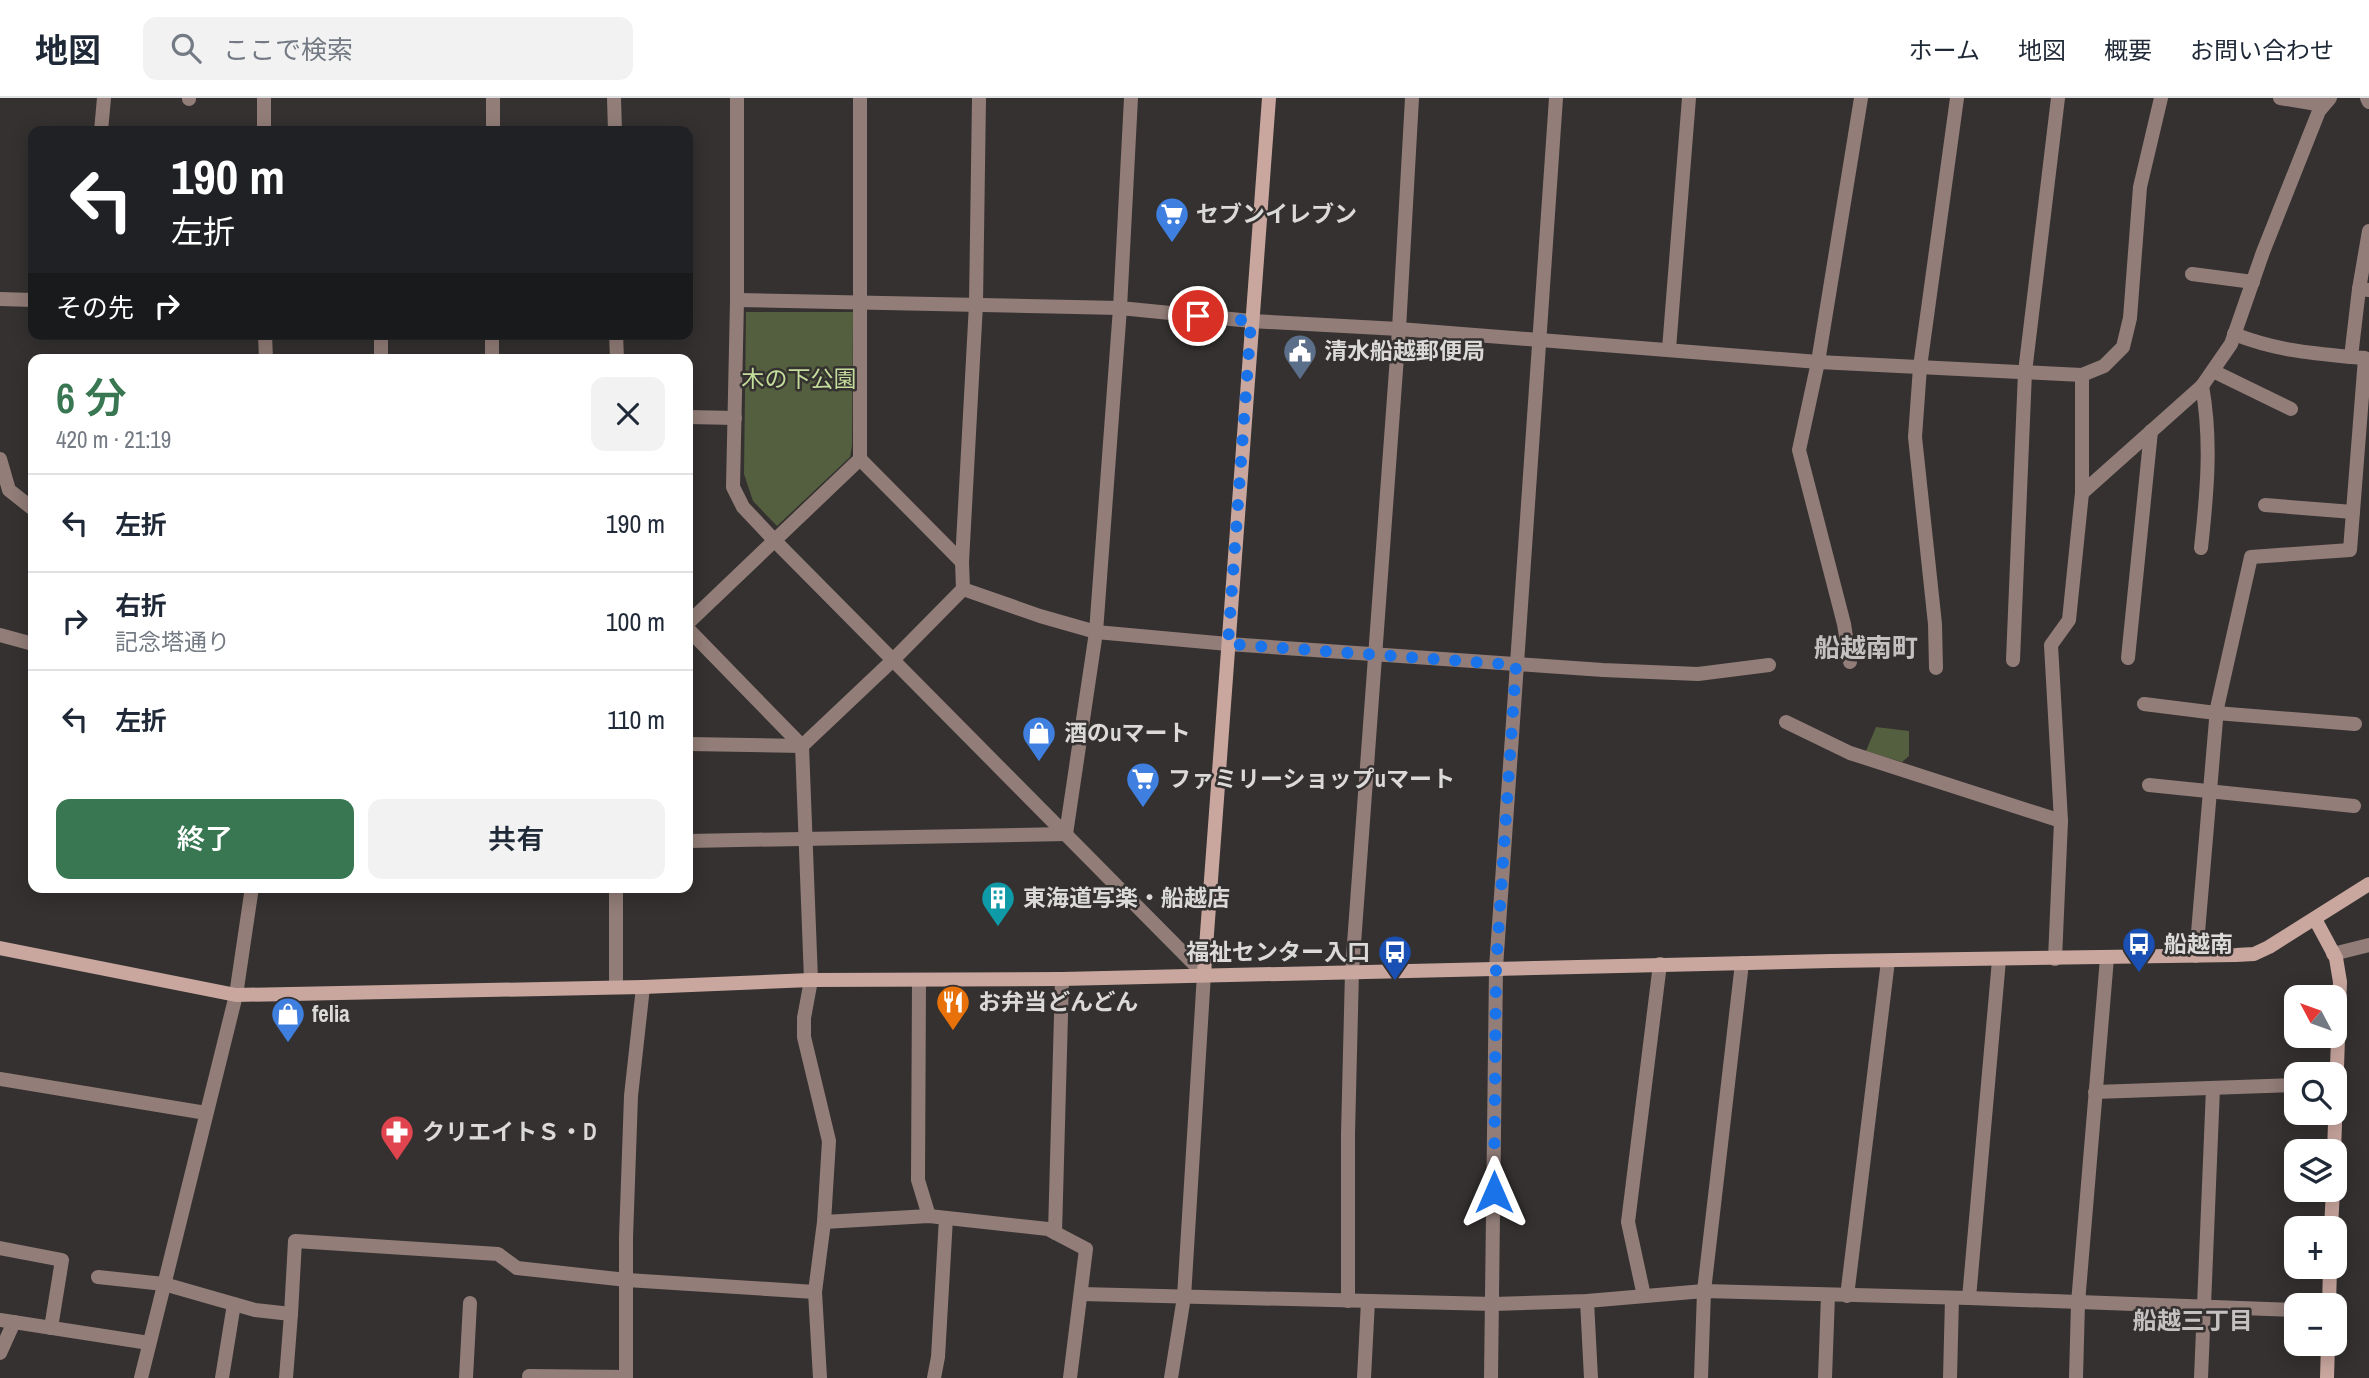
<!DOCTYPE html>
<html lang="ja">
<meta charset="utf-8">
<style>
body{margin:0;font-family:"Archivo Narrow","Noto Sans JP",sans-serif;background:#f2f2f3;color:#1f2937;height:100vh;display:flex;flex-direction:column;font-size:26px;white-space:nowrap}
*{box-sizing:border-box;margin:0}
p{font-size:23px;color:#747a83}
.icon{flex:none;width:38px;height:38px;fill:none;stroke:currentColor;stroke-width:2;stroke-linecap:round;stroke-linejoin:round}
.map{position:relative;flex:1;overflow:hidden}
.drawer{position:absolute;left:28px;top:256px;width:665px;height:539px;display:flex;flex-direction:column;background:#fff;border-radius:14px;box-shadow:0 4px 18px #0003}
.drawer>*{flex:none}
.hud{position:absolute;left:28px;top:28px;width:665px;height:214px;border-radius:14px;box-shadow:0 4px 18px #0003;background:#202124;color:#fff;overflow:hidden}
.needle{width:46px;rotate:311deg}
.fabs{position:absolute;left:2284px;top:887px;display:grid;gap:14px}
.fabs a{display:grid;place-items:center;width:63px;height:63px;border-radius:14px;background:#fff;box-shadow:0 4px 18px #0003;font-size:35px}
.pin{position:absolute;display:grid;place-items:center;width:60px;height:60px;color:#fff;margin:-30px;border:4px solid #fff;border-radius:50%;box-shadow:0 2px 7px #0007}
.me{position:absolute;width:77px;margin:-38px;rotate:0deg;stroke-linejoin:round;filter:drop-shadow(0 0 5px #0008)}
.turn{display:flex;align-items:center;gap:24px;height:147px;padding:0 28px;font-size:32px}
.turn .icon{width:91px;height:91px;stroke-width:2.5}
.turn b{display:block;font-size:49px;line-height:60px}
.then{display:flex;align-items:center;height:66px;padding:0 28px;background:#0003;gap:14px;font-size:26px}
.round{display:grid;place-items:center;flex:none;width:74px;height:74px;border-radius:14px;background:#f2f2f3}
.summary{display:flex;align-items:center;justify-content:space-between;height:119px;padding:0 28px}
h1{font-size:42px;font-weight:600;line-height:52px;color:#387751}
.action{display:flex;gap:14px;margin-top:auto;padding:14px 28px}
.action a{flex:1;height:80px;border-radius:14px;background:#387751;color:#fff;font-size:28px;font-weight:600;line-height:80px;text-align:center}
.action a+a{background:#f2f2f3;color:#1f2937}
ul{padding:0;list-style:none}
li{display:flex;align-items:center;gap:21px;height:98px;padding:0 28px;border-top:2px solid #e0e1e3}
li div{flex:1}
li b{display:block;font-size:26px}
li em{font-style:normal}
header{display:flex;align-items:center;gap:42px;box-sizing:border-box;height:98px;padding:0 35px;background:#fff;border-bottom:2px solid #e0e1e3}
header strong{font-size:33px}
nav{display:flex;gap:38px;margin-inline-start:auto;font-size:24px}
.search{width:490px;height:63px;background:#f2f2f3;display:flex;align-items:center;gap:18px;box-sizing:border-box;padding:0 24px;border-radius:14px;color:#747a83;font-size:26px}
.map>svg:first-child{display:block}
.green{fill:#535f3e}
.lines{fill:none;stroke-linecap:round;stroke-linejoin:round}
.street{stroke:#927d78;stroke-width:14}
.secondary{stroke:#c9a79f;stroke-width:14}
.route{stroke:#1a73e8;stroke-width:12;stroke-dasharray:0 21.6}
.labels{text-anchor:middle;stroke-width:5;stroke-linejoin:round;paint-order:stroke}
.poi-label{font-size:23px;font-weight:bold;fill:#dbdad9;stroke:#343130;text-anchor:start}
.park-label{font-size:23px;fill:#c4dd9b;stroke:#343130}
.neighbourhood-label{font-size:24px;font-weight:bold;fill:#c5c1c0;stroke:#343130}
.quarter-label{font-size:26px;font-weight:bold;fill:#c5c1c0;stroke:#343130}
</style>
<header>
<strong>地図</strong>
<div class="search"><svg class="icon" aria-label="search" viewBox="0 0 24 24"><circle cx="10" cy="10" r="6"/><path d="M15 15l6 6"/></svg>ここで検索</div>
<nav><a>ホーム</a><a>地図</a><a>概要</a><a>お問い合わせ</a></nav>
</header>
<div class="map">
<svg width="2369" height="1280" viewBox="0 0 2369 1280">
<rect width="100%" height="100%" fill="#343130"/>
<!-- green -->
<g class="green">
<path d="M746 214H853L852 348 850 359 777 428 753 403 744 376Z"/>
<path d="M1876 629 1909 633V658L1902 664 1866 653Z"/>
</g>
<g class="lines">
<!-- street -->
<g class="street">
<path d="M264 0V33"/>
<path d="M614 0 615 33"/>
<path d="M737 0V202L733 389 743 409 775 443 1204 876 1184 1199 1171 1280"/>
<path d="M860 0V361L962 464"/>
<path d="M2280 0 2323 7"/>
<path d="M2367 0 2369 4"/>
<path d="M189 1V0"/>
<path d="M101 33 104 0"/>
<path d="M493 33V0"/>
<path d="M2192 176 2253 184"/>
<path d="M2359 191 2369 133"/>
<path d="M0 201 33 202"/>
<path d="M737 202 1120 210 1251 223 1399 231 1818 264 2082 277 2104 268 2123 249 2130 220 2140 89 2161 0"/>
<path d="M265 236 266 261"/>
<path d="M616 236 617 261"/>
<path d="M2234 236C2275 252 2308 255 2351 259"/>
<path d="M1669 251 1689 0"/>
<path d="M381 261V236"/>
<path d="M492 261V236"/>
<path d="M2213 273 2291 311"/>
<path d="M688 319 735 320"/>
<path d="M0 361 9 392 33 411"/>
<path d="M2082 395 2202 288 2231 246 2263 154 2319 13 2330 0"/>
<path d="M2265 407 2353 414"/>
<path d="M2201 450C2207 395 2212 342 2202 288"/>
<path d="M963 491 1040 518 1096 534 1228 546 1603 572 1698 576 1769 567"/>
<path d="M688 525 860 361"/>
<path d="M688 531 802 648 811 882 804 920V939L829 1043 824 1124 815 1194 820 1280"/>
<path d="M0 537 33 546"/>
<path d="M2128 560 2151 333"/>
<path d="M2013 562 2025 274 2058 0"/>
<path d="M1850 564 1844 526 1799 352 1818 264 1861 0"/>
<path d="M1936 570 1935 526 1915 339 1920 269 1957 0"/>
<path d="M2144 606 2216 615 2355 626"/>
<path d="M1786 624 1850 655 2061 723"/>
<path d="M688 646 802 648 894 561 963 491 962 464 976 206 979 0"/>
<path d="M2149 687 2354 708"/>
<path d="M688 743 1066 736 1096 534 1120 210 1131 0"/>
<path d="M616 789V889"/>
<path d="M2333 856 2369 847"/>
<path d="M2196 858 2217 610 2251 459 2350 452 2365 260 2351 259 2359 191 2369 192"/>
<path d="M2055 861 2061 723 2051 547 2069 522 2082 395V277"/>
<path d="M919 883 918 1082 929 1118"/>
<path d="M0 981 206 1015"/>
<path d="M2095 994 2296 987"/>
<path d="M824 1124 929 1118 1048 1131 1086 1151 1070 1280"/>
<path d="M1055 1135 1062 881"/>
<path d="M0 1150 62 1162 51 1230"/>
<path d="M98 1179 164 1186 255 1212 291 1216 295 1143 498 1156 517 1170 627 1182 815 1194"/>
<path d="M1081 1196 1493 1206 1587 1203 1704 1193 1969 1200 2296 1212"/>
<path d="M1644 1198 1628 1124 1660 866"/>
<path d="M1847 1198 1888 863"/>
<path d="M1969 1200 1999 862"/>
<path d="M1348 1203V1036L1352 873 1399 231 1412 0"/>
<path d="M1587 1203 1591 1280"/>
<path d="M0 1222 149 1245"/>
<path d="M0 1255 14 1224"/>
<path d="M529 1278 626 1279"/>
<path d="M141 1280 236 897 252 789"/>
<path d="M222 1280 234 1206"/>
<path d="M286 1280 291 1216"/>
<path d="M466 1280 470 1205"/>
<path d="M626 1280V1140L631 998 643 889"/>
<path d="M934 1280 938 1259 946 1120"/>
<path d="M1364 1280 1368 1203"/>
<path d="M1491 1280 1496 870 1556 0"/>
<path d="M1701 1280 1704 1193 1742 865"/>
<path d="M1825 1280 1828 1197"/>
<path d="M1950 1280 1952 1200"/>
<path d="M2076 1280 2078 1205 2107 860"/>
<path d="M2201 1280 2213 990"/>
</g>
<!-- secondary -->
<g class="secondary">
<path d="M2315 821 2336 860 2340 884 2334 1054"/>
<path d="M0 850 236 897 643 889 811 882 1062 881 1831 863 2236 857 2254 856 2269 849 2369 786"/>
<path d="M1204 876 1269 0"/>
<path d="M2331 1130 2333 1092"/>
<path d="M2329 1208 2330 1169"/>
<path d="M2327 1280 2328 1246"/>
</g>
</g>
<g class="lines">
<!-- route -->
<path class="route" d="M1198 218 1251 223 1228 546 1516 567 1496 870 1494 1094"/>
</g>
<!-- icons -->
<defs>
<g id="supermarket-pin" transform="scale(1.75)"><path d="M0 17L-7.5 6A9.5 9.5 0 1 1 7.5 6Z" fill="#3f7fe0" stroke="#343130"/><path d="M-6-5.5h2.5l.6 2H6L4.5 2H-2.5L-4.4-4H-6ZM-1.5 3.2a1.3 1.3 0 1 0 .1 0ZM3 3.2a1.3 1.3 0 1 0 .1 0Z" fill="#fff"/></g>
<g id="civic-pin" transform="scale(1.75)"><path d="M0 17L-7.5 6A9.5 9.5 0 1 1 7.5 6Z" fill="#5c6f8a" stroke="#343130"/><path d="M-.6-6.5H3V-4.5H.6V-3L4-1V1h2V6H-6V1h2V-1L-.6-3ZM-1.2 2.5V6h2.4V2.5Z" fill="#fff"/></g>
<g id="shop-pin" transform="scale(1.75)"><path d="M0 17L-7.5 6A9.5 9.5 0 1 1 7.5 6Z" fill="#3f7fe0" stroke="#343130"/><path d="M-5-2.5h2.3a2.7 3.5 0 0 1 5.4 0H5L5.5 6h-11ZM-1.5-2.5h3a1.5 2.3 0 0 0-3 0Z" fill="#fff"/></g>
<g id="building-pin" transform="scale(1.75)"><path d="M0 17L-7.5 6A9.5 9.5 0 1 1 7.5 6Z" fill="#0f9aa8" stroke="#343130"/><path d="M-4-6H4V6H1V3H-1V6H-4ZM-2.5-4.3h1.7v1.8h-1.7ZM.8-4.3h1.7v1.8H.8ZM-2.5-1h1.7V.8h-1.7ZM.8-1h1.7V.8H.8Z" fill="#fff"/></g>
<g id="bus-pin" transform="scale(1.75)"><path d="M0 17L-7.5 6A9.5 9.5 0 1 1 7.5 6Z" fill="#1a4fb4" stroke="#343130"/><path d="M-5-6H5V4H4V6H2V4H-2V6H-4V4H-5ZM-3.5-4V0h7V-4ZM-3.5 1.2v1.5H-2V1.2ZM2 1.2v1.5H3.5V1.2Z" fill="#fff"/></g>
<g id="restaurant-pin" transform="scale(1.75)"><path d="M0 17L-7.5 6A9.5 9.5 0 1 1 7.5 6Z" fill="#e8710a" stroke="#343130"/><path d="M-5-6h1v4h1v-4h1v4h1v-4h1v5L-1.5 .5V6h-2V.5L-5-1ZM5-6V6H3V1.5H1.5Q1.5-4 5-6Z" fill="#fff"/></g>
<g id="pharmacy-pin" transform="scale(1.75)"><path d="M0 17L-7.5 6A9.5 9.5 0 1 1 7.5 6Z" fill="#e0444e" stroke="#343130"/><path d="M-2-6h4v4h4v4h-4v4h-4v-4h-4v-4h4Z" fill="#fff"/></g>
</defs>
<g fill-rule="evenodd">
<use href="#supermarket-pin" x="1172" y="116"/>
<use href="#civic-pin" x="1300" y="253"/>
<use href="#shop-pin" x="1039" y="635"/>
<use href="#supermarket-pin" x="1143" y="681"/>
<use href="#building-pin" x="998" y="800"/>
<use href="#bus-pin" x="2139" y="846"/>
<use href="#bus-pin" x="1395" y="854"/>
<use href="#restaurant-pin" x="953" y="904"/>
<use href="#shop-pin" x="288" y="916"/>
<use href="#pharmacy-pin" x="397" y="1034"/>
</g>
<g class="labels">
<!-- poi labels -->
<g class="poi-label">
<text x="1196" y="124">セブンイレブン</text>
<text x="1324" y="261">清水船越郵便局</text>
<text x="1064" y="643">酒のuマート</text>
<text x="1168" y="689">ファミリーショップuマート</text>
<text x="1023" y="808">東海道写楽・船越店</text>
<text x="2164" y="854">船越南</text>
<text x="1370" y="862" text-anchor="end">福祉センター入口</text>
<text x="978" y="912">お弁当どんどん</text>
<text x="312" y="924">felia</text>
<text x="422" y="1042">クリエイトＳ・D</text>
</g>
<!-- park labels -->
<g class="park-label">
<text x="799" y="289">木の下公園</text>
</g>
<!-- neighbourhood labels -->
<g class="neighbourhood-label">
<text x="2193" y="1231">船越三丁目</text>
</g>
<!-- quarter labels -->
<g class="quarter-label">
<text x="1866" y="559">船越南町</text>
</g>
</g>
</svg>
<div class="fabs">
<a><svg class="needle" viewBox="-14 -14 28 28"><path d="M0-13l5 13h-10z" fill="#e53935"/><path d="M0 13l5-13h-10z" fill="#747a83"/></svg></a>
<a><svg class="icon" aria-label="search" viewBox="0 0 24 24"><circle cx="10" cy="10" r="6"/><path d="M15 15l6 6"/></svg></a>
<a><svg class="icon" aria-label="layers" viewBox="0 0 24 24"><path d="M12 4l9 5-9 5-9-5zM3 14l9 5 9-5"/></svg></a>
<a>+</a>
<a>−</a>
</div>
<div class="pin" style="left:1198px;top:218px;background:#d93025"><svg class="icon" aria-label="arrive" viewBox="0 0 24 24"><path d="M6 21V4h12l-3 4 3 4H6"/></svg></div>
<svg class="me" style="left:1494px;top:1094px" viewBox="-20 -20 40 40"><path d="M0-17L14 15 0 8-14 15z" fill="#1a73e8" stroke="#fff" stroke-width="4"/></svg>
<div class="hud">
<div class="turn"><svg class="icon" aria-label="left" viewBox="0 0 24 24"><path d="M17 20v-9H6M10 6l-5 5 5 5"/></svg><div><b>190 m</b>左折</div></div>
<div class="then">その先<svg class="icon" aria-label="right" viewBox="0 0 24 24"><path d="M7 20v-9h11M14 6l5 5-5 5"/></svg></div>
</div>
<section class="drawer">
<div class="summary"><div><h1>6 分</h1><p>420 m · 21:19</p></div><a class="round"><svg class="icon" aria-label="close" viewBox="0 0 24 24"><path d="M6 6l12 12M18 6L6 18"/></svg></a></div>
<ul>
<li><svg class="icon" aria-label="left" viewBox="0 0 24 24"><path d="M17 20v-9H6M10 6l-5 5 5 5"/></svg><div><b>左折</b></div><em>190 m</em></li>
<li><svg class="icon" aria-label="right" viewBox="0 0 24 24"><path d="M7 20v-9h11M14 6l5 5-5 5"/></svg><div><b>右折</b><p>記念塔通り</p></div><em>100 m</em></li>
<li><svg class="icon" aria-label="left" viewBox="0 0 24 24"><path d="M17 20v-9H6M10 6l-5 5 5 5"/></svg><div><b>左折</b></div><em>110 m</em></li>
</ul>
<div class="action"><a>終了</a><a>共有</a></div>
</section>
</div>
